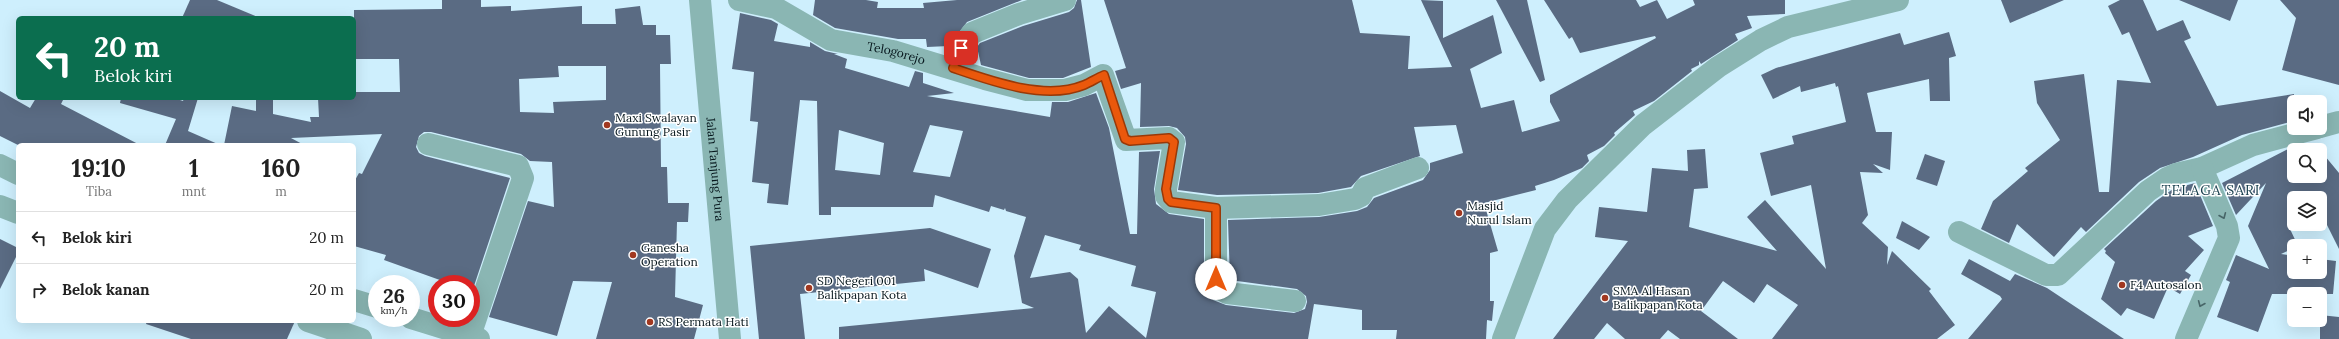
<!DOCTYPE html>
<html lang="id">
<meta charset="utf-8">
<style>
body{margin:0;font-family:Lora,serif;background:#f6f6f6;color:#222;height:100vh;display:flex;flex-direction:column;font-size:15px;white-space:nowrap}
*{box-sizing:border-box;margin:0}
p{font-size:13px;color:#767676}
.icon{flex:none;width:22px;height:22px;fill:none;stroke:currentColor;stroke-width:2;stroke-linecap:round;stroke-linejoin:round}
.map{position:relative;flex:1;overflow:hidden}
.sheet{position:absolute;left:16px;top:143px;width:340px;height:180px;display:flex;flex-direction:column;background:#fff;border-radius:6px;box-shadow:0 4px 16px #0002}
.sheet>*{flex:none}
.hud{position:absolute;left:16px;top:16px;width:340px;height:84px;border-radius:6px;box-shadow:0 4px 16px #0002;background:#0b6e4f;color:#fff;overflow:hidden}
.fabs{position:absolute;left:2287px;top:95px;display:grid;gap:8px}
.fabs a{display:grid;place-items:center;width:40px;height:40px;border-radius:6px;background:#fff;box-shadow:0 4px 16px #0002;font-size:20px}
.speed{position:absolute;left:368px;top:275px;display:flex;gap:8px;font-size:20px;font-weight:700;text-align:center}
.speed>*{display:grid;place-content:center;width:52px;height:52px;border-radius:50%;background:#fff;box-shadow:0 4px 16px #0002;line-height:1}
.speed small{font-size:10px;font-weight:400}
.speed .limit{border:6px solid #d22;background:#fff;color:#111}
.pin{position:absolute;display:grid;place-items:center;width:34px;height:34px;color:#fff;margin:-17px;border-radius:8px;box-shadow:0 2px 6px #0006}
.me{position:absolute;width:44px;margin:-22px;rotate:0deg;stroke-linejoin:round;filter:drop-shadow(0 0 3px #0008)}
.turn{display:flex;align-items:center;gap:14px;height:84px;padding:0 12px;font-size:18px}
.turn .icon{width:52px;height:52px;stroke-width:2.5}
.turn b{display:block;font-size:28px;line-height:34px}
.eta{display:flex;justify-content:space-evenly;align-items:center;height:68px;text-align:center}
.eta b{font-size:24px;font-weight:700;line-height:28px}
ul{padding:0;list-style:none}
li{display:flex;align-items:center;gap:12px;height:52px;padding:0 12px;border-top:1px solid #e0e0e0}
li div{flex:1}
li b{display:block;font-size:15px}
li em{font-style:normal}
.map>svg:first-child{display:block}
.building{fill:#5a6b83;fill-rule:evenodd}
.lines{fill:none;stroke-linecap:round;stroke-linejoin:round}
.minor{stroke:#8ab6b3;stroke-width:22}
.tertiary{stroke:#8ab6b3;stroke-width:22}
.oneway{stroke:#486668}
.route-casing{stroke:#983908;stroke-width:10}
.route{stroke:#ea580c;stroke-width:7}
.poi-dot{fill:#a13820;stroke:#fff;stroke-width:1.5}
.labels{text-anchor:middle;stroke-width:3;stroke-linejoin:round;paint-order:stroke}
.street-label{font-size:12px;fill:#06161c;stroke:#fff}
.poi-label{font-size:12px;fill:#06161c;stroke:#fff;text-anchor:start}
.quarter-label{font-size:14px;letter-spacing:1px;fill:#183f4d;stroke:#fff}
</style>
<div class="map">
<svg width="2339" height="339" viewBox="0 0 2339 339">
<rect width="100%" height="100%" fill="#ceeffd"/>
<!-- building -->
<g class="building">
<path d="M190 0H217L260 18H182Z"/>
<path d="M442 0H481V7L511 6V11L582 6V24H616L615 9 640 6 643 25H656V35H670L671 64H660L661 167H667L668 203H689L688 222H677L675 297 703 305 694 339H596L612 282 573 281 557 336 489 317 528 201 554 207 552 162 530 161 521 154 431 132H424L419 136 416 147 419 153 425 156 510 178 472 292 471 284H451L384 260 386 255 354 246V182L359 173 362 174 382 134 291 138 304 145H224L232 106 256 111V98H273V114L311 122 310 117H319L318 98H354V92H400L399 59H354V10L442 9ZM558 66H606V100L553 102 554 113 520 112 519 79 559 77Z"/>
<path d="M815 0H866L878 2 877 8H924L923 3 957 0H1022L967 22 949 46 927 47 926 39H898L835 28 813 15Z"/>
<path d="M1077 0H1081L1091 67 1063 78H1029L981 65 977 47 980 43 1023 26 1069 12 1074 8Z"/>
<path d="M1104 0H1352L1360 33 1410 36 1408 69 1452 67 1421 0 1443 1V38L1493 15 1502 53 1470 69 1481 108 1514 100 1522 132 1560 121 1550 102V95L1656 38 1655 36 1580 53 1572 37 1569 39 1544 0H1636L1640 7 1657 0 1667 19 1695 5 1693 0H1785V14L1747 16 1752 28 1735 34 1738 40 1701 64 1699 61V65L1691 69 1692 71 1654 101 1633 111 1635 115 1614 133 1615 135 1604 146 1587 155 1589 161 1582 168 1554 180 1535 186 1536 190 1484 203 1498 251 1490 253V301H1494L1492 321 1487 320 1486 339H1396L1397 330H1362V310L1314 304 1308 339H839V327L1034 308 1022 303 1014 256 1026 217 1006 211 1005 208 1004 210 991 206 989 212 935 195 933 207H831V215H819L817 101 800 100 788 205 767 203 769 184 752 182 758 122 750 121 754 72 732 69 740 13 771 20 778 24 774 41 810 47V42L825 51 838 54H834L847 59 845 68 909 87 915 71 923 73V83L954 93 927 96 1050 117 1052 102H1068L1096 93 1109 128 1130 234H1137L1139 152 1160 151 1154 189 1156 204 1169 214 1204 219V283L1213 300 1226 305 1294 313 1305 309 1307 302 1306 296 1297 289 1230 280 1228 220 1319 217 1357 211 1367 207 1374 198 1423 180 1430 170V163L1463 153 1456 125 1414 127 1420 156 1361 176 1351 187 1318 193 1217 195 1178 190 1186 144 1185 137 1177 128 1169 126 1140 127 1141 83 1121 89 1115 71 1126 68ZM930 125 963 131 950 177 913 172ZM839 130 884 143 880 175 835 170ZM1045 235 1081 245 1079 250 1136 266 1131 286 1156 292 1146 338 1109 306 1086 333 1078 279 1070 272 1030 278Z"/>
<path d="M1496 0H1527L1545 80 1540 82Z"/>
<path d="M2001 0H2064L2010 23Z"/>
<path d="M2120 0H2143L2157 31 2183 20 2191 38 2184 41 2217 106 2294 94V121L2242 135 2193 157 2160 168 2139 182 2086 232 2081 227 2054 257 2017 224 2009 243 1981 229 1993 201 2028 171 2025 168 2060 140 2037 103 2034 81 2084 74 2099 192H2109L2117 80 2151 83 2129 32 2122 35 2108 6Z"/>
<path d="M2179 0H2238L2230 21Z"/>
<path d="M2280 0H2339V85L2282 70 2296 18Z"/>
<path d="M1949 32 1956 56 1949 58 1950 101H1930L1929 79 1867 93 1876 132H1892L1890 170 1873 164 1883 173 1860 172 1868 215 1862 223 1888 247 1887 265 1892 251 1931 289 1929 291 1955 325 1937 339H1772L1798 305 1767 284 1754 303 1723 281 1701 311 1738 339H1680L1668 330 1660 339H1625L1607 323 1594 339H1553L1628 241 1595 237 1599 207 1647 212 1652 168 1688 171 1687 150 1705 149 1708 188 1694 189 1689 227 1777 251 1747 217 1765 200 1826 269 1811 185 1771 196 1760 153 1794 144 1792 136 1846 122 1838 86 1836 87 1835 83 1801 92 1800 86 1773 99 1761 75 1776 68 1900 33 1904 45Z"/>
<path d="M0 91 30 108 36 98H64L61 104 140 145H18L0 136Z"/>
<path d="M121 98H174L183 101 184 98H198L188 131 220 145H165L176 119 120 103Z"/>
<path d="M2315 144 2339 173V249L2320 211V198H2294V224H2298L2290 229 2298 246H2294V248L2281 254 2294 256V272H2320V259L2336 261 2333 294H2272L2258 332 2217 317 2230 282 2226 280 2236 255 2269 269 2248 226 2266 183 2236 215 2222 183 2288 149 2299 146 2294 150V176H2320V150H2308Z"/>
<path d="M1925 154 1945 161 1937 186 1916 179Z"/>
<path d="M2195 183 2213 226 2188 236 2204 250 2185 271 2191 275 2180 294 2168 287 2154 319 2127 308 2121 316 2101 299 2115 262 2105 253 2106 251 2104 249 2156 201 2173 189Z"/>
<path d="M1902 221 1930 237 1919 250 1896 238Z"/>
<path d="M930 228 991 249 978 288 924 269 925 281 800 294 805 339H759L750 246Z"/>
<path d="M0 239 18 248V253L0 289Z"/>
<path d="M1969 259 2010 281 2015 274 2047 288 2124 339H1968L2002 299 2000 296 1961 274Z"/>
<path d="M2320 315 2339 317V339H2320Z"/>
<path d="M147 321H295L287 339H191L146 324Z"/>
</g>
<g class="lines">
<!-- minor -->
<g class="minor">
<path id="s1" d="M739 0 776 8 831 40 893 51 985 79 1027 90H1065L1084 85 1103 75 1126 140 1169 138 1174 142 1166 189V196L1171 202 1216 208 1319 205 1355 199 1361 196 1365 188 1418 168"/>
<path d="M953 68 961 48 972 33 1019 14 1065 0"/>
<path d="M2320 127 2339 122"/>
<path d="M428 144 518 166 523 178 470 336"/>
<path d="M0 165 18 174"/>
<path d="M0 206 18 213"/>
<path d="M1216 208V279L1220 289 1227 293 1295 301"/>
<path d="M1959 232 2046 275H2058L2148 191 2167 178 2176 174 2202 168 2253 145 2317 128"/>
<path d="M354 300 377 307"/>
<path d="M411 318 479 339"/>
<path d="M308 321 361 339"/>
<path d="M1503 339 1545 229 1567 200 1643 125 1718 67 1761 40 1788 27 1898 0"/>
<path d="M2186 339 2229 238 2227 226 2202 168"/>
</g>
<!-- tertiary -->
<path class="tertiary" id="s2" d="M700 0 730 339"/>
</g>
<!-- one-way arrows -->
<defs><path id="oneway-chevron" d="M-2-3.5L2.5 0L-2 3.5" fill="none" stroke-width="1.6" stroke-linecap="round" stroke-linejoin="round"/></defs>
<g class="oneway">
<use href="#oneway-chevron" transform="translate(2223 216) rotate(67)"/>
<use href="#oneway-chevron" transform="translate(2201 304) rotate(113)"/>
</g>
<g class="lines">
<!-- route casing -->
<g class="route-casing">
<path id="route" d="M961 48 953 68C991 81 1045 101 1084 85 1091 82 1097 78 1104 75L1125 139 1130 141 1169 138 1174 142 1166 189 1168 199 1171 202 1216 208V279"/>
</g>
<!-- route -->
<use href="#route" class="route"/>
</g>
<!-- markers -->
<g class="poi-dot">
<circle cx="607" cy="125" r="4"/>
<circle cx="1459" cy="213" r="4"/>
<circle cx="633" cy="255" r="4"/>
<circle cx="2122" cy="285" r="4"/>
<circle cx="809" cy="288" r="4"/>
<circle cx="1605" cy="298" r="4"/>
<circle cx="650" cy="322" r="4"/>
</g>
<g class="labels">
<!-- street labels -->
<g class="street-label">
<text dy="4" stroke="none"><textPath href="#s1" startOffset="168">Telogorejo</textPath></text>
<text dy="4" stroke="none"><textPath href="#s2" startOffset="170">Jalan Tanjung Pura</textPath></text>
</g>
<!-- poi labels -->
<g class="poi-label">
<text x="615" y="122">Maxi Swalayan<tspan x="615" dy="14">Gunung Pasir</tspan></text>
<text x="1467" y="210">Masjid<tspan x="1467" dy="14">Nurul Islam</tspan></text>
<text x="641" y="252">Ganesha<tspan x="641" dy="14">Operation</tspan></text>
<text x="817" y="285">SD Negeri 001<tspan x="817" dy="14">Balikpapan Kota</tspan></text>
<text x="2130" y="289">F4 Autosalon</text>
<text x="1613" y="295">SMA Al Hasan<tspan x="1613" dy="14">Balikpapan Kota</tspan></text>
<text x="658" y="326">RS Permata Hati</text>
</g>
<!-- quarter labels -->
<g class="quarter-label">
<text x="2211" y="195">TELAGA SARI</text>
</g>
</g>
</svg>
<div class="fabs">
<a><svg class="icon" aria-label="sound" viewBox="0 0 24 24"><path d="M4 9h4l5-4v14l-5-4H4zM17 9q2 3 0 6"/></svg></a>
<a><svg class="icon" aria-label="search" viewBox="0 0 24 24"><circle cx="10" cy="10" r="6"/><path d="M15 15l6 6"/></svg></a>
<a><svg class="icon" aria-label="layers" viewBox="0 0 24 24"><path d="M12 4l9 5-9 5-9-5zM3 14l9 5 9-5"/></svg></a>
<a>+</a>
<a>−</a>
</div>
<div class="speed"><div>26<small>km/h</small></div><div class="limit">30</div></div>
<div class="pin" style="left:961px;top:48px;background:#d93025"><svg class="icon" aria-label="arrive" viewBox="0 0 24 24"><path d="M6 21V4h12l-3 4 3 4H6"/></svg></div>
<svg class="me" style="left:1216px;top:279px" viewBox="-20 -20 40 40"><circle r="19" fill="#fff"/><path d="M0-13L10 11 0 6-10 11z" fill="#ea580c"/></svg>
<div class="hud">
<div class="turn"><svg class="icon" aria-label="left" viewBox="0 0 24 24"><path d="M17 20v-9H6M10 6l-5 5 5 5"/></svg><div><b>20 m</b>Belok kiri</div></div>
</div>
<section class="sheet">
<div class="eta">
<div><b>19:10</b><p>Tiba</p></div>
<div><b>1</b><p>mnt</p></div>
<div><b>160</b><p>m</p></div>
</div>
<ul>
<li><svg class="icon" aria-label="left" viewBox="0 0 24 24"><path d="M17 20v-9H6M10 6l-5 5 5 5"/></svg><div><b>Belok kiri</b></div><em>20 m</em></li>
<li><svg class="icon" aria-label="right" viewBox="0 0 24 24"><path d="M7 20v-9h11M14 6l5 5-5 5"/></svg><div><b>Belok kanan</b></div><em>20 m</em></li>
</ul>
</section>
</div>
